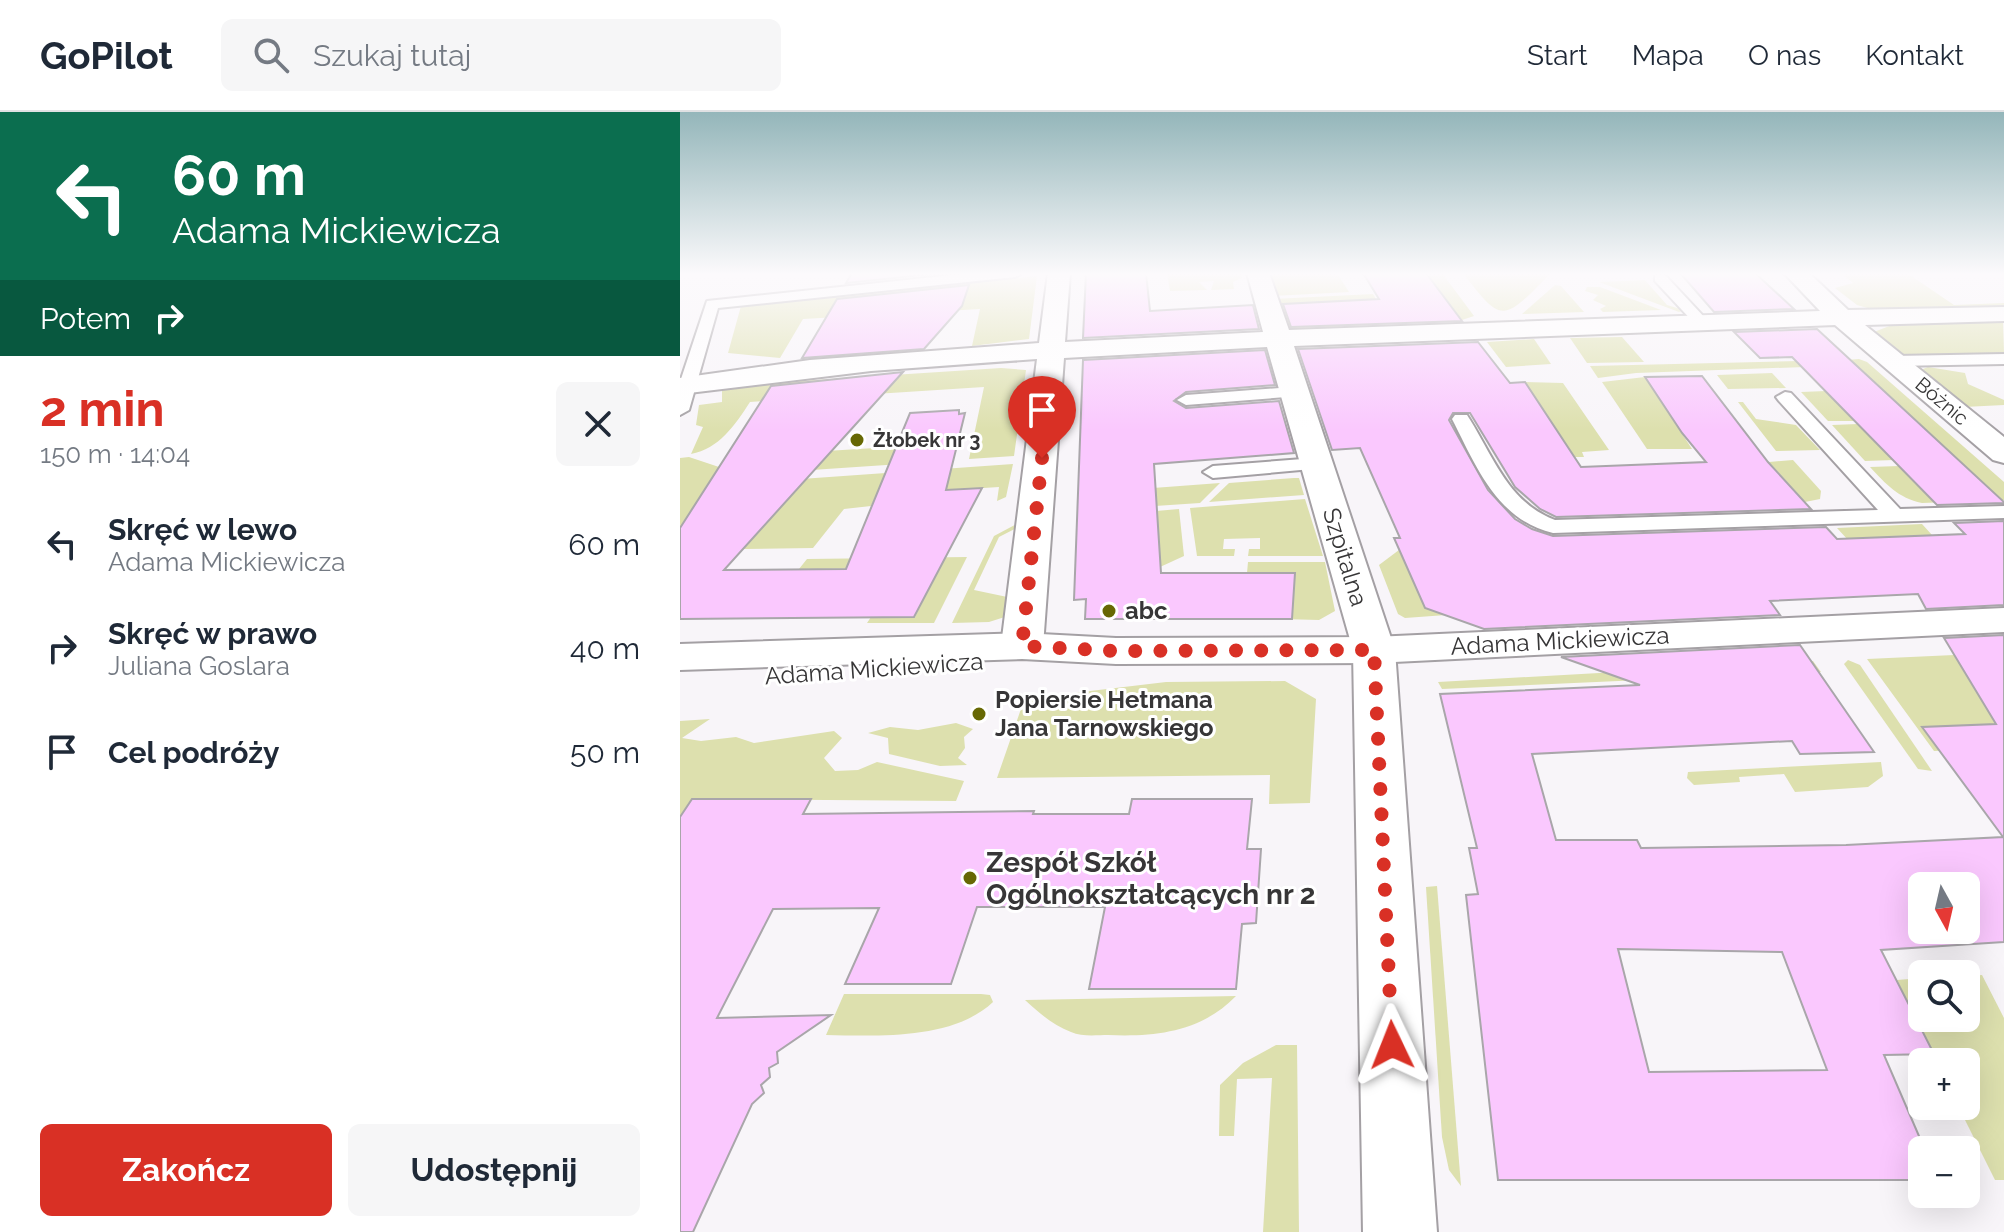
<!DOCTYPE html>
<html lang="pl">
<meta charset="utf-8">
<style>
body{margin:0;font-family:Raleway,sans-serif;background:#f6f6f7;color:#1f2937;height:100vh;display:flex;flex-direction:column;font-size:30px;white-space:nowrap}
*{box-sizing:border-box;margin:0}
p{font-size:26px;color:#747a83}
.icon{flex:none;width:44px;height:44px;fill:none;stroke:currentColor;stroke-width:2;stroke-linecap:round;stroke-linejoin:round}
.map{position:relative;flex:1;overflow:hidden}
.sheet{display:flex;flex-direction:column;background:#fff;width:680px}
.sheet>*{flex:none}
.hud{background:#0b6e4f;color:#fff;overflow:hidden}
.needle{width:52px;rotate:172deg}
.buttons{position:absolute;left:1228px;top:760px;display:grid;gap:16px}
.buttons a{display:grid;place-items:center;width:72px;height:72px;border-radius:12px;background:#fff;box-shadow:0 8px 32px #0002;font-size:40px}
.pin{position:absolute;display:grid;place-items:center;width:68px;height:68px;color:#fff;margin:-82px -34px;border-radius:50% 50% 50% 0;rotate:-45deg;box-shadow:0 0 8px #0007}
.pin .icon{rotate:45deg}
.me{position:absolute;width:88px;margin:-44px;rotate:358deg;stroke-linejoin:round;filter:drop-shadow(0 0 6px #0008)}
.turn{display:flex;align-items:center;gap:28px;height:168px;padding:0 40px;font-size:36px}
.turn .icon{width:104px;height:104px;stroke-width:2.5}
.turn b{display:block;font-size:56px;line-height:68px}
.then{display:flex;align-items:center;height:76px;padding:0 40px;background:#0003;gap:16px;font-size:30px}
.round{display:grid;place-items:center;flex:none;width:84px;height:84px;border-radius:12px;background:#f6f6f7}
.head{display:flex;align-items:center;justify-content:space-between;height:136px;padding:0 40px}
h1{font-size:48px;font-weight:700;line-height:60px;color:#d93025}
.primary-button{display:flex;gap:16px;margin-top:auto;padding:16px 40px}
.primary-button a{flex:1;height:92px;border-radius:12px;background:#d93025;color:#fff;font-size:32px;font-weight:700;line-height:92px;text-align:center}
.primary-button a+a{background:#f6f6f7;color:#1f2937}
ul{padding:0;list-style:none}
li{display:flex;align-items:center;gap:24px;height:104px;padding:0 40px}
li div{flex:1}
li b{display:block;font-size:30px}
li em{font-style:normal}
header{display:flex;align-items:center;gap:48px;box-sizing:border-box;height:112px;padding:0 40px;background:#fff;border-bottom:2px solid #e0e1e3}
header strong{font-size:38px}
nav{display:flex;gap:44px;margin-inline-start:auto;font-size:28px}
.search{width:560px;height:72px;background:#f6f6f7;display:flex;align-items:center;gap:20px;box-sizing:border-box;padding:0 28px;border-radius:12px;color:#747a83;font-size:30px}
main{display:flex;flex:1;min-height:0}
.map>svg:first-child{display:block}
.green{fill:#dde0ae}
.building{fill:#fac8fe;stroke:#a9a6aa;stroke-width:2;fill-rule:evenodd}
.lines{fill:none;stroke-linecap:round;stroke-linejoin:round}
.service-casing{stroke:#a4a0a4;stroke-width:4}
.minor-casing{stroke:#a4a0a4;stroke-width:4}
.tertiary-casing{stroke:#a4a0a4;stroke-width:4}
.service{fill:#fff;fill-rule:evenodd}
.minor{fill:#fff;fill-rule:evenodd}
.tertiary{fill:#fff;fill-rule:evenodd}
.route{stroke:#d93025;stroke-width:14;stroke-dasharray:0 25.2}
.poi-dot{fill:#676804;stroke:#fff;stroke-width:3}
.labels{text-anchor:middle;stroke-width:6;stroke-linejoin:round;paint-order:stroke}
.far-street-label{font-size:20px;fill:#373637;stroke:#fff}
.far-poi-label{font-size:20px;font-weight:bold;fill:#373637;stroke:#fff;text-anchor:start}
.street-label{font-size:24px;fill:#373637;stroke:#fff}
.poi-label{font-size:24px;font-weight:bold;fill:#373637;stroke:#fff;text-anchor:start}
.near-poi-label{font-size:28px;font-weight:bold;fill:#373637;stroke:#fff;text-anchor:start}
</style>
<header>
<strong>GoPilot</strong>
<div class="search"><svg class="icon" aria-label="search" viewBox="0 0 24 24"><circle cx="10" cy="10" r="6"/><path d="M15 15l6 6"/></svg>Szukaj tutaj</div>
<nav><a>Start</a><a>Mapa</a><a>O nas</a><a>Kontakt</a></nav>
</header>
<main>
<section class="sheet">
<div class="hud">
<div class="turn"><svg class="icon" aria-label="left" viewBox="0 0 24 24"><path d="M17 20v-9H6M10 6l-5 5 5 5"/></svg><div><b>60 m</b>Adama Mickiewicza</div></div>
<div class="then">Potem<svg class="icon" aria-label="right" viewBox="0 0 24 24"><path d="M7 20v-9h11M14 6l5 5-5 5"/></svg></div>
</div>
<div class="head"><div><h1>2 min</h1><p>150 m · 14:04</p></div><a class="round"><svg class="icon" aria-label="close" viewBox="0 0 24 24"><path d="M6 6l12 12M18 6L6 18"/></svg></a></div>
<ul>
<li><svg class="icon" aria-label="left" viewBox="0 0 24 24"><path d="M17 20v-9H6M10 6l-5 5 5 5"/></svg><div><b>Skręć w lewo</b><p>Adama Mickiewicza</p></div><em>60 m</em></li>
<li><svg class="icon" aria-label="right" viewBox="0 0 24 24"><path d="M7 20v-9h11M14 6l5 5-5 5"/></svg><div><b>Skręć w prawo</b><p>Juliana Goslara</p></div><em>40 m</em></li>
<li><svg class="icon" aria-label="arrive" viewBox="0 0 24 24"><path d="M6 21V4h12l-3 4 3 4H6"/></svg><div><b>Cel podróży</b></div><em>50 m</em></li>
</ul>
<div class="primary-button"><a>Zakończ</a><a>Udostępnij</a></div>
</section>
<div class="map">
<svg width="1324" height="1120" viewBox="0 0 1324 1120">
<rect width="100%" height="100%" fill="#f8f5f9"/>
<!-- green -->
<g class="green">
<path d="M487 161H561L562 166 553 170 554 177 531 178 534 169 519 170 527 178 490 179Z"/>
<path d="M583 161H657L669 180 592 184Z"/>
<path d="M746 161H762L794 204 782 208 669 214 665 206 776 201Z"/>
<path d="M783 161H869V163C823 210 822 212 783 161Z"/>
<path d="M1161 161H1227L1274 193 1324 191V195L1194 198 1177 193 1155 176 1173 171Z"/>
<path d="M357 164 349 227 292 234 300 197 123 207 100 246 48 241 61 194Z"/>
<path d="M965 168 987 193 1004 198 999 200 919 170Z"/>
<path d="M875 173 881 174 904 200 842 202Z"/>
<path d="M907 175H920L981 198 923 200 920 197 926 194 913 188 918 183 905 179Z"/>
<path d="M693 182 696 187 616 191 656 206 660 215 605 216 593 187Z"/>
<path d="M1323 209 1324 241 1224 243 1194 220 1217 211Z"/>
<path d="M942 225 964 250 907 251 890 226Z"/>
<path d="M854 227 871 252 826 255 807 230Z"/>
<path d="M1179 247 1187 250 1324 370V388L1242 391C1218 386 1206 372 1190 355L1219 354 1308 375 1177 254H1159L1166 248Z"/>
<path d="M1158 248 1152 254 956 261 918 266 910 254Z"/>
<path d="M1248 255 1285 261 1288 272 1324 288V293L1284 295 1244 263 1243 257Z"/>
<path d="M321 256 346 258 334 344 289 347 304 275 70 290C55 313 39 337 11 342L23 315 16 313 19 293 42 290V278L89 271Z"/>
<path d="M1092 261 1106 276 1048 277 1037 263Z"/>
<path d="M965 265 1012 337H967L922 270Z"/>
<path d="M845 270 883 271 929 338 902 340 904 345H894Z"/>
<path d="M1146 279 1175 309H1148L1121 280Z"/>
<path d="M1058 290H1063L1076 307 1116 313 1140 338 1096 339Z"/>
<path d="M1178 312 1214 348 1185 349 1152 313Z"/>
<path d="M227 334 221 352 87 361 98 342Z"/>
<path d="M9 345 45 357 35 373 333 352 326 385 317 389 319 375 196 383 191 394 164 397 133 436 63 437 0 422V346Z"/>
<path d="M1113 348 1141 379 1140 387 1125 390 1089 350Z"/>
<path d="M614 366H619L624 383 529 390 549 371Z"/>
<path d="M540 371 520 391 475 394 473 376Z"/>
<path d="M625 387 643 444H568L569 437H580V426L544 427 543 437H555L554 444H517L510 396Z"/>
<path d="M499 397 504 444 480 455 476 399Z"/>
<path d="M342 409 346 411 319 425 294 478 332 486 331 503 309 510 272 511 314 424Z"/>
<path d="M1242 412 1252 423 1208 425 1180 441 1157 416Z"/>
<path d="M719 438 745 496 766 503 725 506 718 502 699 453Z"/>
<path d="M287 445 254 511H187L191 505H235L259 456 119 457 127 447Z"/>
<path d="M568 450H645L655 499 639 508 601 507 613 501 614 461H567Z"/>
<path d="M1274 543 1316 612 1263 614 1280 638 1254 639 1187 547Z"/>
<path d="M1168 548 1180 553 1252 659 1238 657 1164 552Z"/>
<path d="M1133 549 1141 560 762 577 758 570Z"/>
<path d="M605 569 636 587 630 691 589 692 590 663 317 666 342 594 351 586 486 570Z"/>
<path d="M30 607 2 626 21 629 56 625 74 631 154 619 162 626 144 646 155 659 178 658 197 650 284 669 276 689 12 687 0 705V609Z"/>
<path d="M276 611 293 617 284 625 285 636 278 646 287 653 260 654 209 642 208 626 188 621 210 615 238 618Z"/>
<path d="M1201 650 1203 664 1188 675 1115 680 1104 662 1059 665 1060 670 1014 673 1007 666 1008 660Z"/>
<path d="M757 774 781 1074 769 1058 762 1025 746 775Z"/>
<path d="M1302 863 1324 906V1068H1315L1278 994H1286V950H1257L1217 868 1242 866V906H1286V864Z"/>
<path d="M164 882H301L310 883 313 890C273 928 198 924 146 923Z"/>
<path d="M556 884C521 920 476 925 428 923 417 923 402 925 391 920 373 913 359 901 345 888Z"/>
<path d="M596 933H617L619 1120H583L592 966 557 967 554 1024H539L540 973 563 951Z"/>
</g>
<!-- building -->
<g class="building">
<path d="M172 161H261L166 171Z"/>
<path d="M406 161H466L470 199 573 193 579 217 403 226Z"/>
<path d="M683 161H746L782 209 611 215 603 192 699 187Z"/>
<path d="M1000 161H1075L1114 197 1034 200Z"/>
<path d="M289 173 282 194 244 237 122 246 157 187Z"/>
<path d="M1137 217 1324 390V391L1257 393 1112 245 1080 246 1054 220Z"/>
<path d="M798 230 830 271 845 270 901 355 1026 350 1002 321 965 265 1022 264 1088 350 1131 397 876 405 860 397 835 375 790 301H773L769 308 808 378 835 407 852 417 873 424 1146 415 1157 427 1285 422 1274 411 1324 409V493L1246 497 1238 482 1090 489 1100 503 804 517 745 496 714 426H720L680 336 652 338 618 237Z"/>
<path d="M585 238 595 273 506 280 494 289 506 296 599 289 614 341 474 352 481 461H615L612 507H405L406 487 394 488 403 248Z"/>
<path d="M223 260 44 458 166 457 230 301 279 298V302L285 301 266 378 302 376 234 505 0 507V416L91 274Z"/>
<path d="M1324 523V830L1201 838 1254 942 1204 943 1242 1031V1068H818L786 783 798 782 789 736H797L760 582 960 573 881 545 1120 533 1194 640 1120 642 1112 629 852 642 876 728H957L961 736 1166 733 1323 725 1242 615 1316 612 1264 526ZM1242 774H1286V818H1242ZM938 837 1102 840 1147 958 969 960Z"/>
<path d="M12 687H131L123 702 354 699 353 702H449L452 687H572L567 737H581L576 811 562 812 556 877H409L425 795H297L271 872H165L199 796 93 797 37 906 151 903 97 940 98 951 89 956 90 965 81 973 84 981 72 992 13 1120H0V705Z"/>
</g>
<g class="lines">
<!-- service casing -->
<g class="service-casing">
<g id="service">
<path d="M292 161H342L335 165 38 196 9 298 0 303V270L27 189Z"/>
<path d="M975 163H985L1026 207V213H1016L975 169Z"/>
<path d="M1324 242V252L1214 254 1206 249 1214 244Z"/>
<path d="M613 275 619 276V284L506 293 497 288 506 283Z"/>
<path d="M1105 280 1111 281 1220 397 1324 394V406L873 421C817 408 796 354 772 307L775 303H787C813 343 827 390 875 408L1198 398 1099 289 1096 285Z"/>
<path d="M636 346 646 352 643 356 533 366 523 360 533 354Z"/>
</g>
</g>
<!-- minor casing -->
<g class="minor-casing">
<path id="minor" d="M368 161H390L385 230 583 220 567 161H589L609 218 1140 199 1104 161H1129L1168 198 1324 195V209L1185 213 1324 325V351L1313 348 1155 213 614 234 715 538 757 1120H683L673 538 587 235 384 246 363 534 357 543 342 547 327 543 321 534 357 247 191 259 9 281 0 278V266L130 248 359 231Z"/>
</g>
<!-- tertiary casing -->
<g class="tertiary-casing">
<path id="tertiary" d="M1324 496V520L694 551 436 552 342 547 0 558V532L342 521 436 526 694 525Z"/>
</g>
<!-- service -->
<use href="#service" class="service"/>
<!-- minor -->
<use href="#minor" class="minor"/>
<!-- tertiary -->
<use href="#tertiary" class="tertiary"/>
</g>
<!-- sky -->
<linearGradient id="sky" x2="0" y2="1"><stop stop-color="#94b6ba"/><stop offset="0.51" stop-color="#fcfafc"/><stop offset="1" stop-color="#fcfafc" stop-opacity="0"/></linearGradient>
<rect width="1324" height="318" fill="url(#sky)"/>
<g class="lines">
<!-- route -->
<path class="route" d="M362 346 342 534 436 539 694 538 712 933"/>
</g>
<!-- markers -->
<g class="poi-dot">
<circle cx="177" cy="328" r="8"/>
<circle cx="429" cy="499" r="8"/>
<circle cx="299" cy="602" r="8"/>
<circle cx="290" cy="766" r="8"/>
</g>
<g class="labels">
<!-- far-street labels -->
<g class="far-street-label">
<text transform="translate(1262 289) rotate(40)" y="7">Bóżnic</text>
</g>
<!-- far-poi labels -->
<g class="far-poi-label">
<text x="193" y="335">Żłobek nr 3</text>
</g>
<!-- street labels -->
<g class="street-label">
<text transform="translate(665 445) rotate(73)" y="8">Szpitalna</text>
<text transform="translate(880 529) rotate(-3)" y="8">Adama Mickiewicza</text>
<text transform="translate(194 557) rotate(-4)" y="8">Adama Mickiewicza</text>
</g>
<!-- poi labels -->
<g class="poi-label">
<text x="445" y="507">abc</text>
<text x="315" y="596">Popiersie Hetmana<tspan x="315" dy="28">Jana Tarnowskiego</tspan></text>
</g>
<!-- near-poi labels -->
<g class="near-poi-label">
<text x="306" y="760">Zespół Szkół<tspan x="306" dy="32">Ogólnokształcących nr 2</tspan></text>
</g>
</g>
</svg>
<div class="buttons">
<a><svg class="needle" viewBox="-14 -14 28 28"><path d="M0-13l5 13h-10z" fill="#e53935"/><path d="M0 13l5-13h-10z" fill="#747a83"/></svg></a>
<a><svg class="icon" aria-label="search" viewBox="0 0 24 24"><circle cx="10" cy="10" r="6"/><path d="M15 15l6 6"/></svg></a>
<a>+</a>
<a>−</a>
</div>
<div class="pin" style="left:362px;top:346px;background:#d93025"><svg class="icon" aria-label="arrive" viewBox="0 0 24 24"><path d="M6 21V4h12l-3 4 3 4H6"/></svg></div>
<svg class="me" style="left:712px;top:933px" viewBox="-20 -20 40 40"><path d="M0-17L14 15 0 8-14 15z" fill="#d93025" stroke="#fff" stroke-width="4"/></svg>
</div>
</main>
